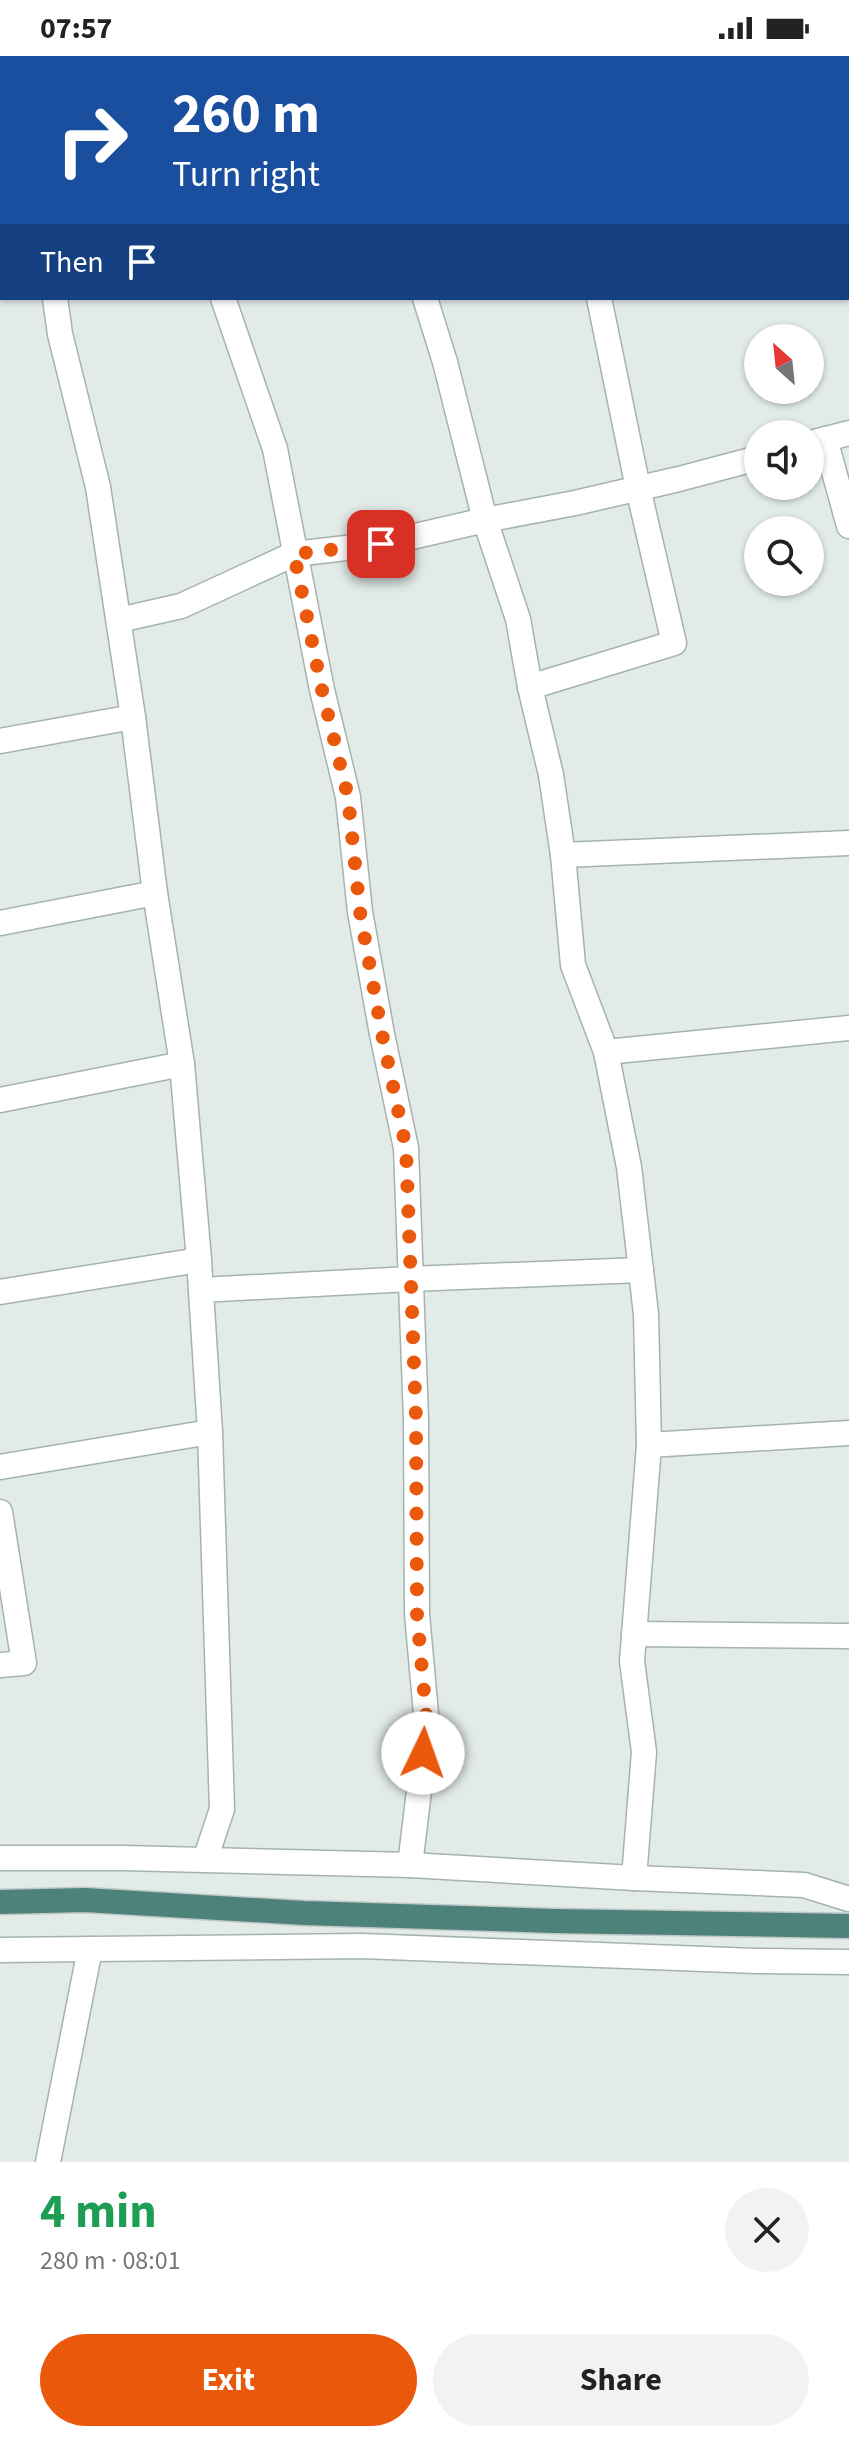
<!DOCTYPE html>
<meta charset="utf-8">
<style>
body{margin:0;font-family:"Source Sans 3",sans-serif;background:#f2f2f2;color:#222;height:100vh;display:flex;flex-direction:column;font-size:30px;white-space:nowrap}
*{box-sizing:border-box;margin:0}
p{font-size:26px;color:#767676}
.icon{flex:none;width:44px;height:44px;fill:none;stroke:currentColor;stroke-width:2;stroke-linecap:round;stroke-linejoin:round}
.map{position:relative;height:2106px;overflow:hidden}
.panel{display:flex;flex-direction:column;background:#fff;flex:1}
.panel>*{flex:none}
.banner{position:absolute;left:0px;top:0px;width:850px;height:244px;box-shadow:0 2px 6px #0004;background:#1a4fa0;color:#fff;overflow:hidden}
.needle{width:52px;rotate:333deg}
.tools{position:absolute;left:744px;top:268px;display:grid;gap:16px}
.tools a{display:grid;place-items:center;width:80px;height:80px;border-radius:50%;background:#fff;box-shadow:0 2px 6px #0004;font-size:40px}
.pin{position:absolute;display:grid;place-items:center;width:68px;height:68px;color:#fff;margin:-34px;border-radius:16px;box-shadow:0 4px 12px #0006}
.me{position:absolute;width:88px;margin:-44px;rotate:3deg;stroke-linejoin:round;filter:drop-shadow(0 0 6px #0008)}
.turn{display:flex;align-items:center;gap:28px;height:168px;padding:0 40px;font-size:36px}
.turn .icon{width:104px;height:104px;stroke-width:2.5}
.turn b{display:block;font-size:56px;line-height:68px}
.then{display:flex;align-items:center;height:76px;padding:0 40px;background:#0003;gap:16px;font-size:30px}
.round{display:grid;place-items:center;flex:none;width:84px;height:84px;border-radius:42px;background:#f2f2f2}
.headline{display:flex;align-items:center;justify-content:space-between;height:136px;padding:0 40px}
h1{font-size:48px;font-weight:700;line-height:60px;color:#1e9e55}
.primary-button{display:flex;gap:16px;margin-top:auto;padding:16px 40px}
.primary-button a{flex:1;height:92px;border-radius:48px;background:#ea580c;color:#fff;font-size:32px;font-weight:700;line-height:92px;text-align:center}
.primary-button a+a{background:#f2f2f2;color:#222}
.status{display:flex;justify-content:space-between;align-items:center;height:56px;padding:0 40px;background:#fff;direction:ltr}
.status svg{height:22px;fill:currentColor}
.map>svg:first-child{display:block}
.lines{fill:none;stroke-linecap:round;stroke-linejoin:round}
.minor-casing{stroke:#a5b3af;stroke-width:27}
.tertiary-casing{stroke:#a5b3af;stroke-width:27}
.trunk-casing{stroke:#c1c8c7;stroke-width:27}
.minor{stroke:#fff;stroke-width:24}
.tertiary{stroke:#fff;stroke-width:24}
.trunk{stroke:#4d827a;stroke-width:24}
.route{stroke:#ea580c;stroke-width:14;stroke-dasharray:0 25.2}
</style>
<div class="status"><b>07:57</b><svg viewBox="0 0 49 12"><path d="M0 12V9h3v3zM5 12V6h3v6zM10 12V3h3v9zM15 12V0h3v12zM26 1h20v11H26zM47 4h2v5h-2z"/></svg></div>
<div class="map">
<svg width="849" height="2106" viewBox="0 0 849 2106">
<rect width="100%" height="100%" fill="#e2ebe8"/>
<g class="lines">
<!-- minor casing -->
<g class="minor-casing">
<g id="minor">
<path d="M142 0V2"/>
<path d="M356 0 357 2"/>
<path d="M550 0V2"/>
<path d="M223 242 275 393 322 634 348 741 360 856 382 978 406 1092 416 1363 417 1558 427 1669 410 1809"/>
<path d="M425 242 445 306 485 464 518 563 530 631 551 719 563 799 573 909 606 996 629 1111 646 1258 649 1389 632 1605 644 1696 634 1822"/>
<path d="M825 383 849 470"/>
<path d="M810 387 849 377"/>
<path d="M119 564 181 550 294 498 381 488 485 464 575 447 679 423 758 402"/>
<path d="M530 631 674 587 638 432 599 242"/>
<path d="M133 661 155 837 182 1008 199 1204 210 1376 222 1753 205 1804"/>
<path d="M0 685 133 661 98 431 60 278 55 242"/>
<path d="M563 799 849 787"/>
<path d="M0 867 155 837"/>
<path d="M606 996 849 972"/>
<path d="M0 1044 182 1008"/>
<path d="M201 1234 410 1223 641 1214"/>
<path d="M0 1236 199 1204"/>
<path d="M649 1389 849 1377"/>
<path d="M0 1411 210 1376"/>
<path d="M0 1456 24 1607 0 1609"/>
<path d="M634 1578 849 1580"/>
<path d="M48 2106 90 1893"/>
</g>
</g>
<!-- tertiary casing -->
<g class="tertiary-casing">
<g id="tertiary">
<path d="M0 1802H123L410 1809 634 1822 804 1829 849 1843"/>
<path d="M0 1894 362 1890 756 1905 849 1906"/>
</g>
</g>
<!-- trunk casing -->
<g class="trunk-casing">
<path id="trunk" d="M0 1846 85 1844 304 1857 554 1865 849 1870"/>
</g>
<!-- minor -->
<use href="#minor" class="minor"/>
<!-- tertiary -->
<use href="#tertiary" class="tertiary"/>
<!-- trunk -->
<use href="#trunk" class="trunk"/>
</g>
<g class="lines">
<!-- route -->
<path class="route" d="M381 488 294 498 322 634 348 741 360 856 382 978 406 1092 416 1363 417 1558 427 1669 423 1697"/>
</g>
</svg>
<div class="tools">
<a><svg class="needle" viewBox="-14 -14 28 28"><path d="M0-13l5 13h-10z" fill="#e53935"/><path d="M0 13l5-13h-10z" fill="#767676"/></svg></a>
<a><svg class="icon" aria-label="sound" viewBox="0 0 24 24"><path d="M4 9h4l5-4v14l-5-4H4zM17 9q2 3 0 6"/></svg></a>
<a><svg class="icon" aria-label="search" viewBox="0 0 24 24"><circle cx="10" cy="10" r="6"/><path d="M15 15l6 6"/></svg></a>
</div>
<div class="pin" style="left:381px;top:488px;background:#d93025"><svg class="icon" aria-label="arrive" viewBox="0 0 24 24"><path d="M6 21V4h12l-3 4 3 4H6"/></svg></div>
<svg class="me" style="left:423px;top:1697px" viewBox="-20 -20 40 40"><circle r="19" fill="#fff"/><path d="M0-13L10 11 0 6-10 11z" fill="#ea580c"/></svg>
<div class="banner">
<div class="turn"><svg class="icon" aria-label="right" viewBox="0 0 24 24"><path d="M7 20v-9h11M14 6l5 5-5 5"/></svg><div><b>260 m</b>Turn right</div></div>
<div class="then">Then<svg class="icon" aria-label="arrive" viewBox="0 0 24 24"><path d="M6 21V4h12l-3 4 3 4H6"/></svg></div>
</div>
</div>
<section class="panel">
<div class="headline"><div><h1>4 min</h1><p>280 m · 08:01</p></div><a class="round"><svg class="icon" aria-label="close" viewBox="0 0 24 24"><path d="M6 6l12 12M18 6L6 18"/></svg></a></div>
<div class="primary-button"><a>Exit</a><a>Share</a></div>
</section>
